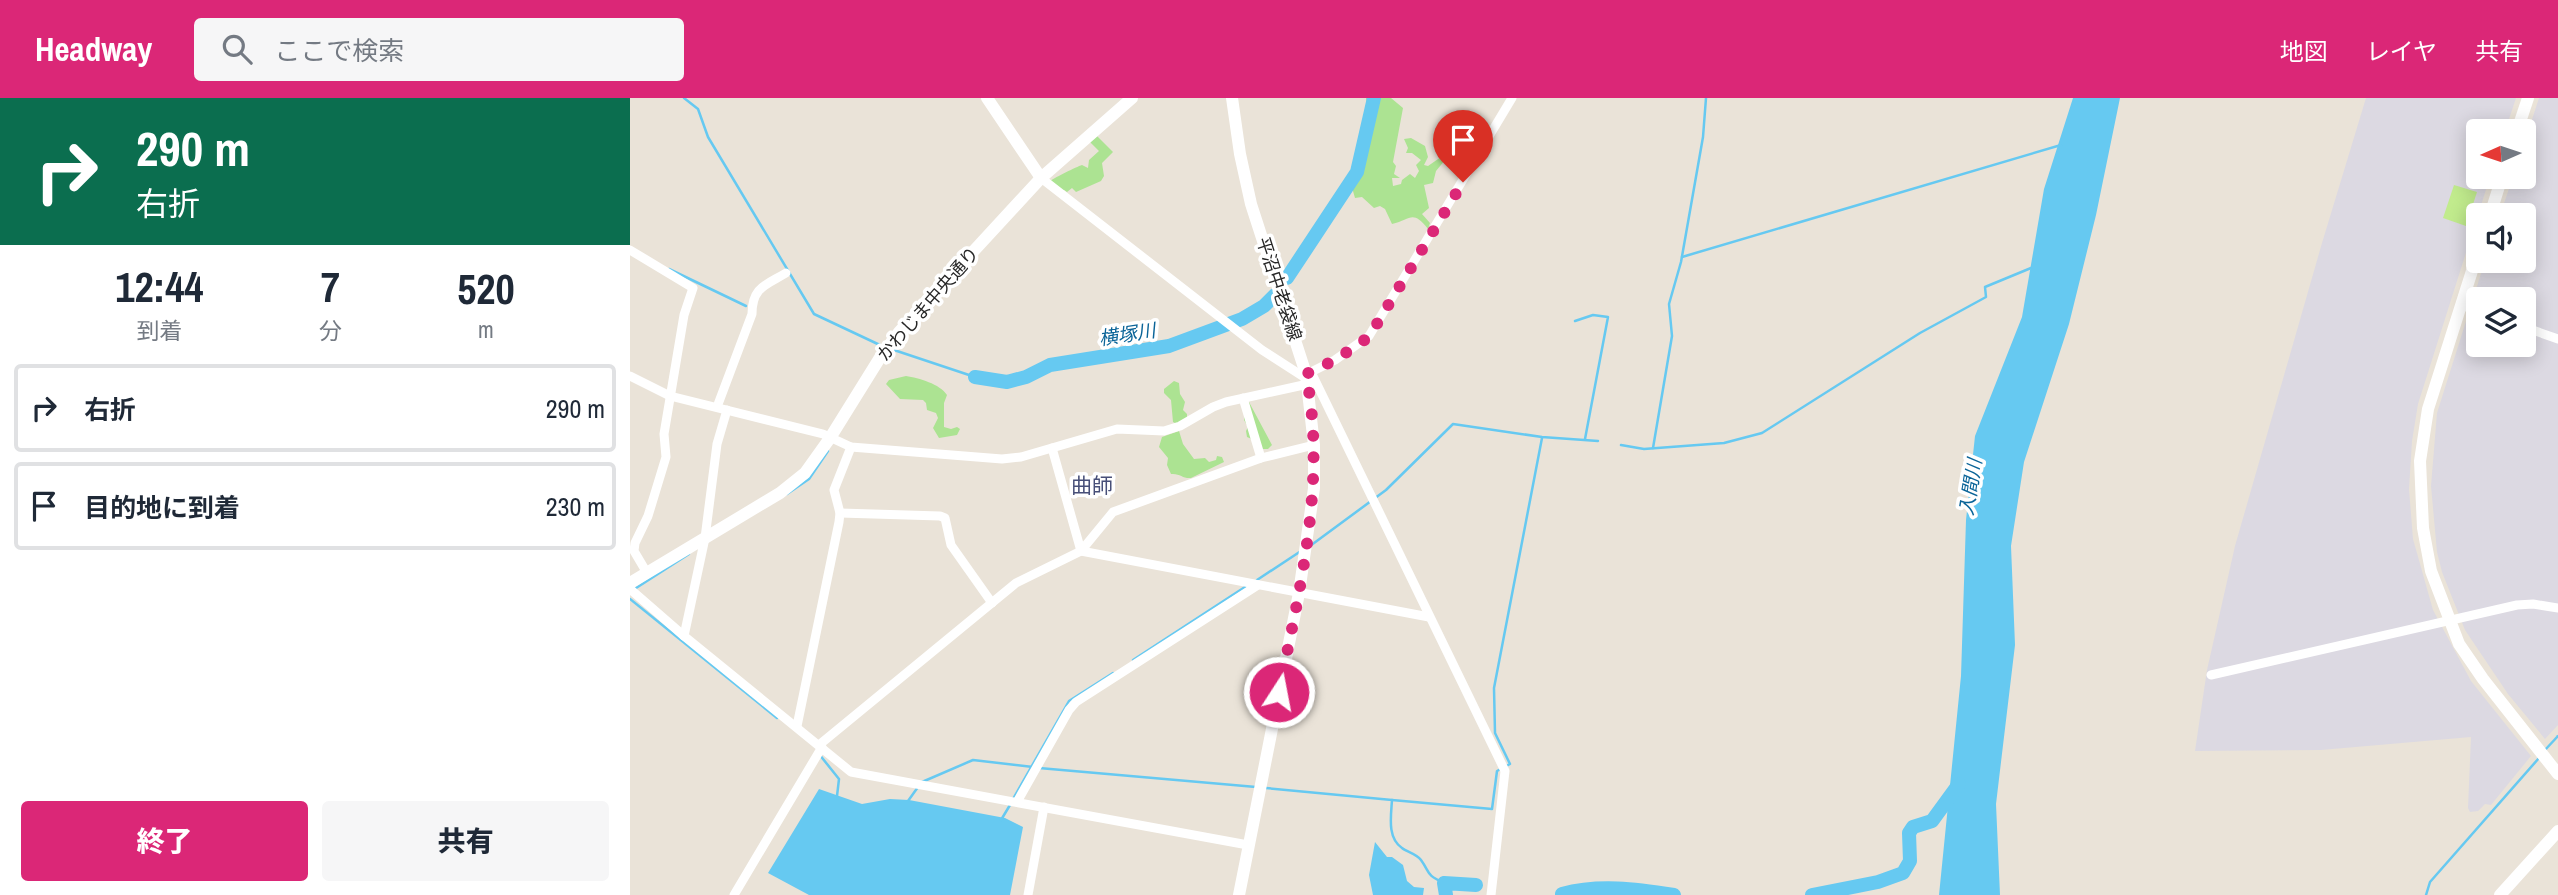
<!DOCTYPE html>
<html lang="ja">
<meta charset="utf-8">
<style>
body{margin:0;font-family:"Archivo Narrow","Noto Sans JP",sans-serif;background:#f6f6f7;color:#1f2937;height:100vh;display:flex;flex-direction:column;font-size:26px;white-space:nowrap}
*{box-sizing:border-box;margin:0}
p{font-size:23px;color:#747a83}
.icon{flex:none;width:38px;height:38px;fill:none;stroke:currentColor;stroke-width:2;stroke-linecap:round;stroke-linejoin:round}
.map{position:relative;flex:1;overflow:hidden}
.panel{display:flex;flex-direction:column;background:#fff;width:630px}
.panel>*{flex:none}
.guide{background:#0b6e4f;color:#fff;overflow:hidden}
.needle{width:46px;rotate:267deg}
.buttons{position:absolute;left:1836px;top:21px;display:grid;gap:14px}
.buttons a{display:grid;place-items:center;width:70px;height:70px;border-radius:7px;background:#fff;box-shadow:0 4px 18px #0003;font-size:35px}
.pin{position:absolute;display:grid;place-items:center;width:60px;height:60px;color:#fff;margin:-72px -30px;border-radius:50% 50% 50% 0;rotate:-45deg;box-shadow:0 0 7px #0007}
.pin .icon{rotate:45deg}
.me{position:absolute;width:77px;margin:-38px;rotate:11deg;stroke-linejoin:round;filter:drop-shadow(0 0 5px #0008)}
.turn{display:flex;align-items:center;gap:24px;height:147px;padding:0 21px;font-size:32px}
.turn .icon{width:91px;height:91px;stroke-width:2.5}
.turn b{display:block;font-size:49px;line-height:60px}
.eta{display:flex;justify-content:space-evenly;align-items:center;height:119px;text-align:center}
.eta b{font-size:42px;font-weight:800;line-height:49px}
.primary-button{display:flex;gap:14px;margin-top:auto;padding:14px 21px}
.primary-button a{flex:1;height:80px;border-radius:7px;background:#db2777;color:#fff;font-size:28px;font-weight:800;line-height:80px;text-align:center}
.primary-button a+a{background:#f6f6f7;color:#1f2937}
ul{padding:0;list-style:none}
li{display:flex;align-items:center;gap:21px;height:88px;margin:0 14px 10px;padding:0 7px;border:4px solid #e0e1e3;border-radius:7px}
li div{flex:1}
li b{display:block;font-size:26px}
li em{font-style:normal}
header{display:flex;align-items:center;gap:42px;box-sizing:border-box;height:98px;padding:0 35px;background:#db2777;color:#fff}
header strong{font-size:33px}
nav{display:flex;gap:38px;margin-inline-start:auto;font-size:24px}
.search{width:490px;height:63px;background:#f6f6f7;display:flex;align-items:center;gap:18px;box-sizing:border-box;padding:0 24px;border-radius:7px;color:#747a83;font-size:26px}
main{display:flex;flex:1;min-height:0}
.map>svg:first-child{display:block}
.industrial{fill:#dcd9e2;fill-rule:evenodd}
.green{fill:#ace392}
.pitch{fill:#c1eb8d}
.water{fill:#66c9f1}
.lines{fill:none;stroke-linecap:round;stroke-linejoin:round}
.stream{stroke:#66c9f1;stroke-width:2.5}
.river{stroke:#66c9f1;stroke-width:14}
.street{stroke:#fff;stroke-width:9}
.secondary{stroke:#fff;stroke-width:12}
.route{stroke:#db2777;stroke-width:12;stroke-dasharray:0 21.6}
.labels{text-anchor:middle;stroke-width:7;stroke-linejoin:round;paint-order:stroke}
.street-label{font-size:18px;fill:#272727;stroke:#fff}
.water-label{font-size:19px;font-style:italic;fill:#0a6498;stroke:#fff}
.quarter-label{font-size:21px;fill:#474f78;stroke:#fff}
</style>
<header>
<strong>Headway</strong>
<div class="search"><svg class="icon" aria-label="search" viewBox="0 0 24 24"><circle cx="10" cy="10" r="6"/><path d="M15 15l6 6"/></svg>ここで検索</div>
<nav><a>地図</a><a>レイヤ</a><a>共有</a></nav>
</header>
<main>
<section class="panel">
<div class="guide">
<div class="turn"><svg class="icon" aria-label="right" viewBox="0 0 24 24"><path d="M7 20v-9h11M14 6l5 5-5 5"/></svg><div><b>290 m</b>右折</div></div>
</div>
<div class="eta">
<div><b>12:44</b><p>到着</p></div>
<div><b>7</b><p>分</p></div>
<div><b>520</b><p>m</p></div>
</div>
<ul>
<li><svg class="icon" aria-label="right" viewBox="0 0 24 24"><path d="M7 20v-9h11M14 6l5 5-5 5"/></svg><div><b>右折</b></div><em>290 m</em></li>
<li><svg class="icon" aria-label="arrive" viewBox="0 0 24 24"><path d="M6 21V4h12l-3 4 3 4H6"/></svg><div><b>目的地に到着</b></div><em>230 m</em></li>
</ul>
<div class="primary-button"><a>終了</a><a>共有</a></div>
</section>
<div class="map">
<svg width="1928" height="797" viewBox="0 0 1928 797">
<rect width="100%" height="100%" fill="#eae3d8"/>
<!-- industrial -->
<g class="industrial">
<path d="M1736 0H1886L1875 33H1848V79H1860L1788 306 1782 343 1779 391 1783 441 1803 512 1841 583 1901 658 1861 707 1855 706 1848 713 1840 714 1838 710 1841 639 1691 652 1565 653 1577 572 1605 448 1692 145Z"/>
<path d="M1909 0H1928V627L1915 641 1878 596 1835 532 1812 474 1807 454 1801 388 1807 315 1855 163H1894V117H1870L1883 79H1894V46ZM1848 201H1894V247H1848Z"/>
</g>
<!-- green -->
<g class="green">
<path d="M736 0H761L773 10 763 64 766 68 764 76 770 80H762L763 88 771 86 772 82 780 76 785 80 789 73 786 67 791 62 782 55H776L778 50 774 41 781 40 795 48 798 59 794 67 798 68 811 59 815 62 806 73 803 85 794 87 799 110 792 116 800 125 798 131C782 111 781 122 762 126L755 111 750 108 744 110 732 99 725 100 723 93 717 88 722 84 720 79 727 59 731 31 735 27V20L738 15Z"/>
<path d="M467 38 483 54 472 65 474 78 471 83 446 94 442 90 437 94 434 92 432 94 420 83C426 79 446 69 452 67L458 70 459 62 469 53 460 44Z"/>
<path d="M276 278C289 280 310 286 317 297L314 305V329L321 331 327 329 330 331 327 337 309 340 303 330 308 320 306 315 297 312 296 305 293 302 270 301 256 286 259 282Z"/>
<path d="M544 283 549 285 550 296 555 304 553 312 557 316V320L547 326 543 324 541 302 534 295V291Z"/>
<path d="M619 304 642 347 638 351H631L624 342 617 339 616 333 618 329 614 322 615 306Z"/>
<path d="M549 333 553 346 564 361 575 360 579 364 586 362 587 358 592 359 594 364 561 380C553 381 550 375 541 376L537 367 538 360 529 349 532 339Z"/>
</g>
<!-- pitch -->
<path class="pitch" d="M1824 87 1847 94 1836 128 1813 120Z"/>
<!-- water -->
<g class="water">
<path d="M1443 0H1490L1466 117 1439 226 1394 364 1381 448 1385 547 1366 706 1370 797H1309L1331 578 1336 422 1345 338 1392 219 1414 91Z"/>
<path d="M189 691 232 706 260 701 279 702 375 720 393 729 380 797H179L138 775Z"/>
<path d="M745 744 757 759H762L773 767 777 783 784 789 794 790 793 797H743L739 777Z"/>
</g>
<g class="lines">
<!-- stream -->
<g class="stream">
<path d="M54 0 68 11 78 39 184 216 252 248"/>
<path d="M1052 159 1431 47"/>
<path d="M39 171 116 208"/>
<path d="M945 223 963 217 978 219 955 341"/>
<path d="M261 251 345 279"/>
<path d="M991 347 1014 351 1094 345 1132 335 1290 235 1356 199 1355 189 1401 170"/>
<path d="M1023 350 1042 238 1039 206 1051 164 1073 39 1076 0"/>
<path d="M157 396 179 381 198 353"/>
<path d="M680 448 756 392 823 326 912 339 968 343"/>
<path d="M627 482 671 453"/>
<path d="M3 492 59 456"/>
<path d="M0 501 147 620"/>
<path d="M503 562 618 487"/>
<path d="M1915 652 1928 638"/>
<path d="M189 656 209 681 207 698"/>
<path d="M409 670 626 689"/>
<path d="M292 684 343 662 403 669"/>
<path d="M636 690 762 702C761 718 757 740 772 750 777 754 787 756 791 762 801 776 795 776 814 785"/>
<path d="M383 701 439 603 483 575"/>
<path d="M762 702 862 711 867 673 880 666 865 635 864 590 912 340"/>
<path d="M278 703 288 689"/>
<path d="M371 722 380 707"/>
<path d="M1796 797 1800 784 1909 660"/>
</g>
<!-- river -->
<g class="river">
<path d="M657 180 727 74 744 0"/>
<path d="M345 279 377 284 396 279 420 267 539 248 612 221 634 208 645 197"/>
<path d="M932 796C969 786 1006 791 1044 797"/>
<path d="M816 797 814 785 846 787"/>
<path d="M1182 797 1248 784 1273 775 1280 763 1279 735 1283 729 1302 723 1329 686"/>
</g>
<!-- street -->
<g class="street">
<path d="M411 80 632 252 677 281"/>
<path d="M0 152 63 190 54 217 34 336 36 359 18 418 5 445 4 453 17 475"/>
<path d="M1831 207 1848 213"/>
<path d="M1894 229 1928 241"/>
<path d="M681 274 875 673 861 797"/>
<path d="M677 276 705 262 739 238 882 0"/>
<path d="M0 278 40 298 193 336 221 349 372 361 391 359 487 331 534 333 550 328 583 309 596 304 678 286"/>
<path d="M613 300 631 360"/>
<path d="M87 309 122 216C122 189 136 187 156 175"/>
<path d="M422 350 451 453 799 519"/>
<path d="M210 415 310 418 315 420 321 447 362 505"/>
<path d="M0 491 54 538 221 674 618 747"/>
<path d="M54 538 75 440 87 346 97 312"/>
<path d="M1581 577 1887 507 1903 506 1928 510"/>
<path d="M167 628 209 424 210 415 204 392 221 349"/>
<path d="M189 647 386 485 451 453 483 414 631 360 684 347"/>
<path d="M387 704 439 612 446 604 628 487"/>
<path d="M104 797 192 649"/>
<path d="M398 797 414 709"/>
</g>
<!-- secondary -->
<g class="secondary">
<path d="M357 0 411 80"/>
<path d="M602 0 610 56 621 106 676 276 684 347V390L669 495 609 797"/>
<path d="M1887 33 1898 0"/>
<path d="M1860 117 1872 79"/>
<path d="M1848 154 1798 311 1790 363 1793 430 1801 473 1829 546 1853 581 1928 676"/>
<path d="M0 485 150 395 175 375 200 340 251 258 269 234 411 80 502 0"/>
<path d="M1870 797 1928 733"/>
</g>
</g>
<g class="lines">
<!-- route -->
<path class="route" d="M649 594C670 490 697 382 676 276L705 262 739 239 833 84"/>
</g>
<g class="labels">
<!-- street labels -->
<g class="street-label">
<text transform="translate(649 191) rotate(72)" y="6">平沼中老袋線</text>
<text transform="translate(298 206) rotate(-49)" y="6">かわじま中央通り</text>
</g>
<!-- water labels -->
<g class="water-label">
<text transform="translate(497 236) rotate(-9)" y="7">横塚川</text>
<text transform="translate(1340 389) rotate(-81)" y="7">入間川</text>
</g>
<!-- quarter labels -->
<g class="quarter-label">
<text x="462" y="395">曲師</text>
</g>
</g>
</svg>
<div class="buttons">
<a><svg class="needle" viewBox="-14 -14 28 28"><path d="M0-13l5 13h-10z" fill="#e53935"/><path d="M0 13l5-13h-10z" fill="#747a83"/></svg></a>
<a><svg class="icon" aria-label="sound" viewBox="0 0 24 24"><path d="M4 9h4l5-4v14l-5-4H4zM17 9q2 3 0 6"/></svg></a>
<a><svg class="icon" aria-label="layers" viewBox="0 0 24 24"><path d="M12 4l9 5-9 5-9-5zM3 14l9 5 9-5"/></svg></a>
</div>
<div class="pin" style="left:833px;top:84px;background:#d93025"><svg class="icon" aria-label="arrive" viewBox="0 0 24 24"><path d="M6 21V4h12l-3 4 3 4H6"/></svg></div>
<svg class="me" style="left:649px;top:594px" viewBox="-20 -20 40 40"><circle r="17" fill="#db2777" stroke="#fff" stroke-width="3"/><path d="M0-11L8 9 0 5-8 9z" fill="#fff"/></svg>
</div>
</main>
